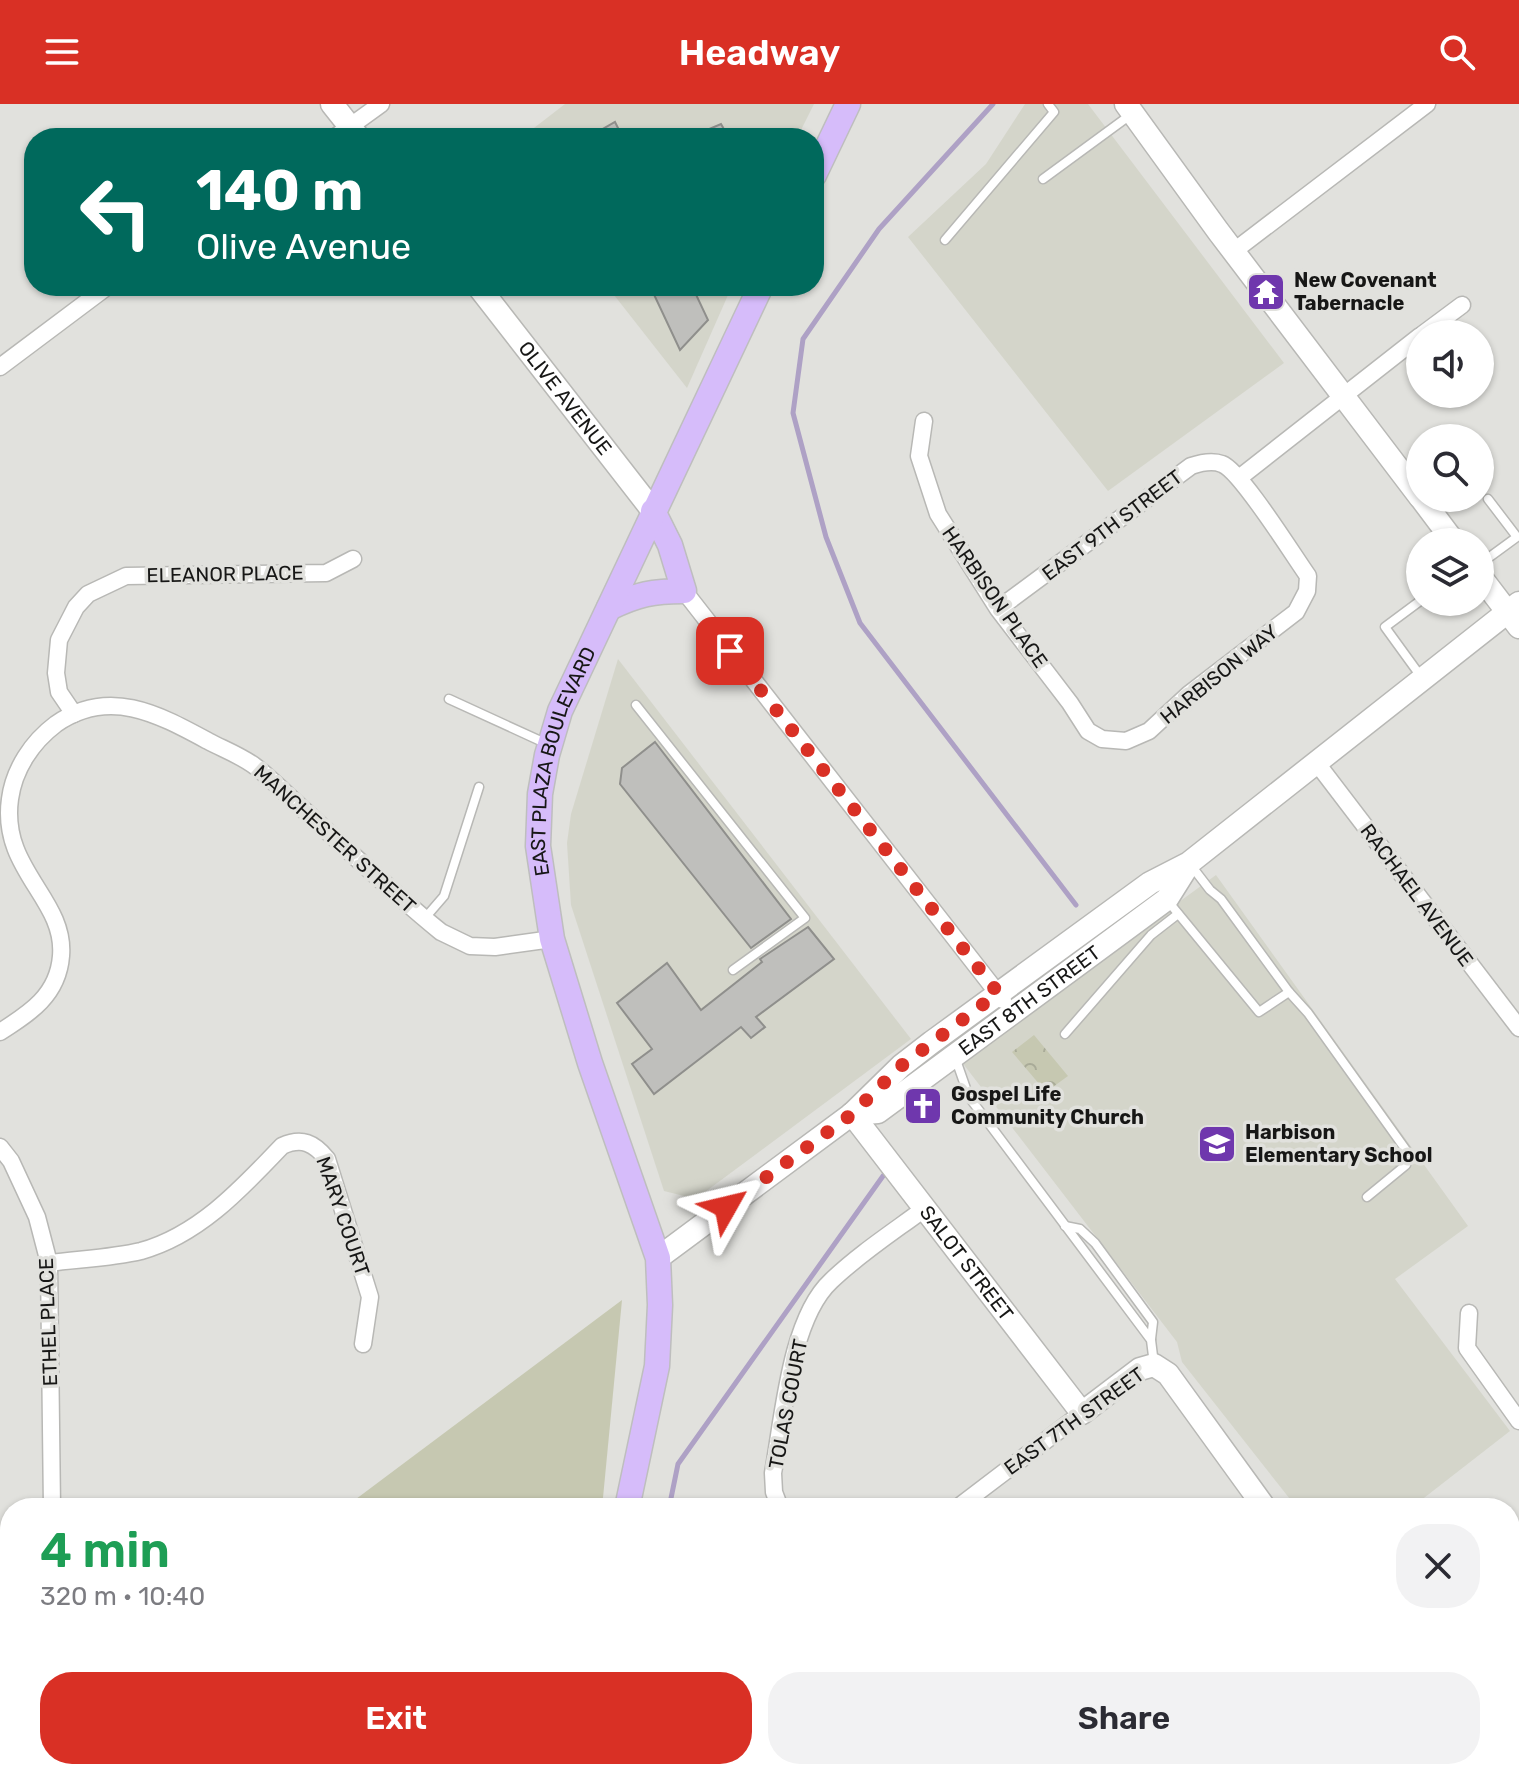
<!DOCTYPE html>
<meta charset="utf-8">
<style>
body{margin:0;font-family:Rubik,sans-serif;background:#f2f2f3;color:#2b2b33;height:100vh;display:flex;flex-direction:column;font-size:30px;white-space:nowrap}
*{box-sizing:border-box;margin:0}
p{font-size:26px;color:#7c7c81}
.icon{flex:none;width:44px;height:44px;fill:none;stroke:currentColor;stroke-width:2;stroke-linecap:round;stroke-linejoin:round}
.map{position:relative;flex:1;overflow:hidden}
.sheet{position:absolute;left:0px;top:1394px;width:1520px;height:282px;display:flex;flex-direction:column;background:#fff;border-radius:32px 32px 0 0;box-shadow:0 2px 6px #0004}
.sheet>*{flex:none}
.banner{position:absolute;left:24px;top:24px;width:800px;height:168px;border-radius:32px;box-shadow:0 2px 6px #0004;background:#00695c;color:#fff;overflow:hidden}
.controls{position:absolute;left:1406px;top:216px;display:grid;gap:16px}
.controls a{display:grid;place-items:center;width:88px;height:88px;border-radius:50%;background:#fff;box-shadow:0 2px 6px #0004;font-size:40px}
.pin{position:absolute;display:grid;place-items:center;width:68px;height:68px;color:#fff;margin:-34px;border-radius:16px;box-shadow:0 4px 12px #0006}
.me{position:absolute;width:88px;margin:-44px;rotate:53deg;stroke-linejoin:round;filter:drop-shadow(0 0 6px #0008)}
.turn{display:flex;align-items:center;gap:28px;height:168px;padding:0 40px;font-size:36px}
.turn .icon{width:104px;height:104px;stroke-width:2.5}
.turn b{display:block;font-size:56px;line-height:68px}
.round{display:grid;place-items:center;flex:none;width:84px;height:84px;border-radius:32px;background:#f2f2f3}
.headline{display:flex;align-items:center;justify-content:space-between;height:136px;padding:0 40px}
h1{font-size:48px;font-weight:600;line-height:60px;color:#1e9e55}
.action{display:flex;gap:16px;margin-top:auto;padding:16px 40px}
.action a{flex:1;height:92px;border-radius:32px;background:#d93025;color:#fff;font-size:32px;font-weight:600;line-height:92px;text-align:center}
.action a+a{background:#f2f2f3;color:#2b2b33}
header{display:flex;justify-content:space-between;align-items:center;height:104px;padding:0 40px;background:#d93025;color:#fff;font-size:36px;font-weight:600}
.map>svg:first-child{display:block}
.built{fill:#d4d5ca}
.green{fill:#c6c8b1}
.park{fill:url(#park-crowns)}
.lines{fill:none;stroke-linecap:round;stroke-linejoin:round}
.stream{stroke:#aea1c5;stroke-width:5}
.building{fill:#bfbfbc;stroke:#8f8f8c;stroke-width:2}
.lane-casing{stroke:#b8b8b5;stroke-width:11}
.street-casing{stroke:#b8b8b5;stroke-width:19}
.secondary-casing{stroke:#b8b8b5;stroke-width:25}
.primary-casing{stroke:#bebebe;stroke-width:27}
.lane{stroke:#fff;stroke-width:8}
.street{stroke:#fff;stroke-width:16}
.secondary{stroke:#fff;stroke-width:22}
.primary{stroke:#d6bcfa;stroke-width:24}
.route{stroke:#d93025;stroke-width:14;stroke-dasharray:0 25.2}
.labels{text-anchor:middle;stroke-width:7;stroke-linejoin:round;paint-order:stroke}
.poi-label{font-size:20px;font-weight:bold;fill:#171716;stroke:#e1e1dd;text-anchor:start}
.street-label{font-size:20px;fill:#171716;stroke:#e1e1dd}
</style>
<header><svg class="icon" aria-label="menu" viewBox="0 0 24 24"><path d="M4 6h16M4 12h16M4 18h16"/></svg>Headway<svg class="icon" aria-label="search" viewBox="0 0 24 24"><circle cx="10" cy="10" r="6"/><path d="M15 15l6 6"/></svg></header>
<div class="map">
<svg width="1519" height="1675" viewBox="0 0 1519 1675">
<defs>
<pattern id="park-crowns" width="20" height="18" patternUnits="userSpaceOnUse" patternTransform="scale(2)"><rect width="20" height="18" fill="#c6c8b1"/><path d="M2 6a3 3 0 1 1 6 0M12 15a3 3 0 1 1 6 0" fill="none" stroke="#a9ab98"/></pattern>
</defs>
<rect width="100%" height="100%" fill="#e1e1dd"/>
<!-- built -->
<g class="built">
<path d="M565 0H814L797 34H521Z"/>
<path d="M1025 0H1088L1284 259 1108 387 908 133 986 60Z"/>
<path d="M607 182H732L687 284Z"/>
<path d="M618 555 911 935 705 1088 688 1093 664 1087 571 801 567 739 571 710Z"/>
<path d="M1216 771 1468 1122 1395 1175 1510 1327 1411 1404H1297L1182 1258 1177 1238 961 957Z"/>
</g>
<!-- green -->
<g class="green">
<path d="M622 1196 602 1404H344Z"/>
<path d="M10 1658V1666H53L60 1675H0V1666Z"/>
<path d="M162 1666H401L393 1675H150Z"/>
<path d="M458 1666H549L546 1675H463Z"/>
</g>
<!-- park -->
<path class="park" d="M1034 931 1068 972 1046 988 1012 948Z"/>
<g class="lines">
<!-- stream -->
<g class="stream">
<path d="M993 0 879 125 803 235 793 309 826 433 860 519 1076 801"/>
<path d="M669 1404 678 1360 883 1072"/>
<path d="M787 1675 794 1666"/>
</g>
</g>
<!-- building -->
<g class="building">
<path d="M615 18 623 34H587Z"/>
<path d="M721 20 729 34H688Z"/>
<path d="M650 182H692L708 216 680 246Z"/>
<path d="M655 638 791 815 751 844 620 680 622 664Z"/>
<path d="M808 823 834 855 756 913 765 923 751 934 741 923 654 990 632 960 652 945 617 899 667 859 701 906 762 858 760 855Z"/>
</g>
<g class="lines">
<!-- lane casing -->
<g class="lane-casing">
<g id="lane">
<path d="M1043 75 1133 9"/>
<path d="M945 136 1054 8 1048 0"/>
<path d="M1480 460 1517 433 1488 395"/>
<path d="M1420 497 1385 523 1422 574"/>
<path d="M449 595 545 639"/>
<path d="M636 601 805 814 733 866"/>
<path d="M1190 760 1210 786 1221 795 1289 888 1308 909 1406 1046V1061L1367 1093"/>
<path d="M1167 796 1259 908 1289 888"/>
<path d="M425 814 444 792 479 683"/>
<path d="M1065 930 1151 831 1178 810"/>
<path d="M955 953 969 993 1151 1236 1154 1260"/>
<path d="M1065 1122 1080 1125 1095 1139 1153 1218 1151 1235"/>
</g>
</g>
<!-- street casing -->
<g class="street-casing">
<g id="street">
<path d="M334 34 381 0"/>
<path d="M1234 147 1427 0"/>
<path d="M1423 230 1462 201"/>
<path d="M0 263 108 182"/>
<path d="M924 317 919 352 938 410 998 505 1070 599 1088 627 1102 635 1126 637 1149 627 1189 590 1296 508 1307 487 1308 472C1293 451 1241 367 1222 360 1212 356 1200 359 1191 362L998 505"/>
<path d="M1239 374 1420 232"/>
<path d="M684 487 1003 896"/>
<path d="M74 610 59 588 56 569 59 536 76 503 88 490 126 472 326 469 353 455"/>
<path d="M1316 658 1519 924"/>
<path d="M0 928C30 909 58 891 61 852 66 795 0 766 10 695 14 665 32 638 56 620 109 583 158 610 208 637 223 645 242 652 256 663 273 676 289 693 305 707 350 748 394 790 441 828L470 842 495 843 552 835"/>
<path d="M0 1043 11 1057 37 1113 49 1159 52 1404"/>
<path d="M49 1159C79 1155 112 1154 141 1147 199 1131 242 1084 282 1042 302 1033 314 1039 327 1055L370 1193 363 1240"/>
<path d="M1469 1209 1467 1244 1519 1317"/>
<path d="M780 1404 774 1388 773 1369C783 1315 790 1215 831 1177 859 1150 893 1128 924 1105"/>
<path d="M957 1404 1082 1309"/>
<path d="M1510 1453 1519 1446"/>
<path d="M640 1666 669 1675"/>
<path d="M685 1675 686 1666"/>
<path d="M1001 1675 1013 1666"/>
</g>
</g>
<!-- secondary casing -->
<g class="secondary-casing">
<g id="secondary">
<path d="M332 0 359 34"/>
<path d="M1126 0 1218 127 1420 393"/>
<path id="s1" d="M478 182 653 407"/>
<path d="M1421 394 1454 438"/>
<path d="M1480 472 1519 523"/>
<path id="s2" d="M852 1010 1082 1309 1140 1265 1154 1261 1168 1270 1265 1404"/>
<path id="s3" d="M852 1010 878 1008 1167 795 1189 760"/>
<path d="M658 1154 852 1010 901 962 932 938 1150 779 1189 759 1519 499"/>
<path d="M1469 1666 1476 1675"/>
</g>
</g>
<!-- primary casing -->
<g class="primary-casing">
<g id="primary">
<path d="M814 71 848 0"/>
<path d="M609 504C638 490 653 487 684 487L670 441 653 407"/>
<path id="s4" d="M627 1404 657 1262 660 1201 658 1154 590 959 552 835 538 742 540 690 547 651 560 607 761 182"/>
<path d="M571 1675 574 1666"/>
</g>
</g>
<!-- lane -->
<use href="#lane" class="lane"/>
<!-- street -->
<use href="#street" class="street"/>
<!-- secondary -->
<use href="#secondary" class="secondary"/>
<!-- primary -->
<use href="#primary" class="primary"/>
</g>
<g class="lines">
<!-- route -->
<path class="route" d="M726 1103 852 1010 901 962 998 889 730 547"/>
</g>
<!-- icons -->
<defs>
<g id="temple-square" transform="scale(2)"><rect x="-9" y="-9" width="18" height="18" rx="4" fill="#6f37ad" stroke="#e1e1dd"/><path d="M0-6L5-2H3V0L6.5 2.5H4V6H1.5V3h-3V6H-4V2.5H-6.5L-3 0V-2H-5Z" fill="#fff"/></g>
<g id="church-square" transform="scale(2)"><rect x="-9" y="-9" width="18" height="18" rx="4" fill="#6f37ad" stroke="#e1e1dd"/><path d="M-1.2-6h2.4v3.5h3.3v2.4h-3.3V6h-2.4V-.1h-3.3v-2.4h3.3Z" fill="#fff"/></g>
<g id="school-square" transform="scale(2)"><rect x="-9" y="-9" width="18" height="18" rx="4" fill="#6f37ad" stroke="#e1e1dd"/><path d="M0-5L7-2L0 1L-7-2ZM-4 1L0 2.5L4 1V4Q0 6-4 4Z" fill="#fff"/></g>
</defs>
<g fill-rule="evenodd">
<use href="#temple-square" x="1266" y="188"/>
<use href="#church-square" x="923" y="1002"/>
<use href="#school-square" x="1217" y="1040"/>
</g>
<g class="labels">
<!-- poi labels -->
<g class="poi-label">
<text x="1294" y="183">New Covenant<tspan x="1294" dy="23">Tabernacle</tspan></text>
<text x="951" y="997">Gospel Life<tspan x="951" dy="23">Community Church</tspan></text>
<text x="1245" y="1035">Harbison<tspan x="1245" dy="23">Elementary School</tspan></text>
</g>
<!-- street labels -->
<g class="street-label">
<text dy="7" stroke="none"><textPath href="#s1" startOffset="142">OLIVE AVENUE</textPath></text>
<text transform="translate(1112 421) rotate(-37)" y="7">EAST 9TH STREET</text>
<text transform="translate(225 470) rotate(-1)" y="7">ELEANOR PLACE</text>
<text transform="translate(995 493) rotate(55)" y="7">HARBISON PLACE</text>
<text transform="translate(1219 570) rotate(-39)" y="7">HARBISON WAY</text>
<text dy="7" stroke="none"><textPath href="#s4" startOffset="772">EAST PLAZA BOULEVARD</textPath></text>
<text transform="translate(335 735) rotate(42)" y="7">MANCHESTER STREET</text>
<text transform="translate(1417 791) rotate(53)" y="7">RACHAEL AVENUE</text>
<text dy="7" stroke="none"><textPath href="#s3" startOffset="214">EAST 8TH STREET</textPath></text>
<text transform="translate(343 1112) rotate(71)" y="7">MARY COURT</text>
<text dy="7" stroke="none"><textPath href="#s2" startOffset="188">SALOT STREET</textPath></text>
<text transform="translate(48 1218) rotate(-92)" y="7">ETHEL PLACE</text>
<text transform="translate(788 1300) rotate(-79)" y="7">TOLAS COURT</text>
<text transform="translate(1074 1317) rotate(-36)" y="7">EAST 7TH STREET</text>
</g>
</g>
</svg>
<div class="controls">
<a><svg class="icon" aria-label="sound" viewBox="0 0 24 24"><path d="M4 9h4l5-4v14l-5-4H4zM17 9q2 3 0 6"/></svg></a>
<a><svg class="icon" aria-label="search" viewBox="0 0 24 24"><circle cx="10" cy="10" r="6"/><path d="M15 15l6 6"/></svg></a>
<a><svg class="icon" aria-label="layers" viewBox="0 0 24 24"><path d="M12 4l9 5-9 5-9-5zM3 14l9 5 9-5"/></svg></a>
</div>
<div class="pin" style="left:730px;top:547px;background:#d93025"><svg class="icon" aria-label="arrive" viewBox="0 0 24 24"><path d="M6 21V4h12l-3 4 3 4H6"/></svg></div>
<svg class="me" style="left:726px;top:1103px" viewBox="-20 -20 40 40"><path d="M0-17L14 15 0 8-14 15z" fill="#d93025" stroke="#fff" stroke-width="4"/></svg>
<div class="banner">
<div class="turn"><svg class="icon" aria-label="left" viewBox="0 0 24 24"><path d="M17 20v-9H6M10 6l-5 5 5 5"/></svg><div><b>140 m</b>Olive Avenue</div></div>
</div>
<section class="sheet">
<div class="headline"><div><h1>4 min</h1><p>320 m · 10:40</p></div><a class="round"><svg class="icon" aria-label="close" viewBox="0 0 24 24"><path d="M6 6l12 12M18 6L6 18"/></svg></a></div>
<div class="action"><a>Exit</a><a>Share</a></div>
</section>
</div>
